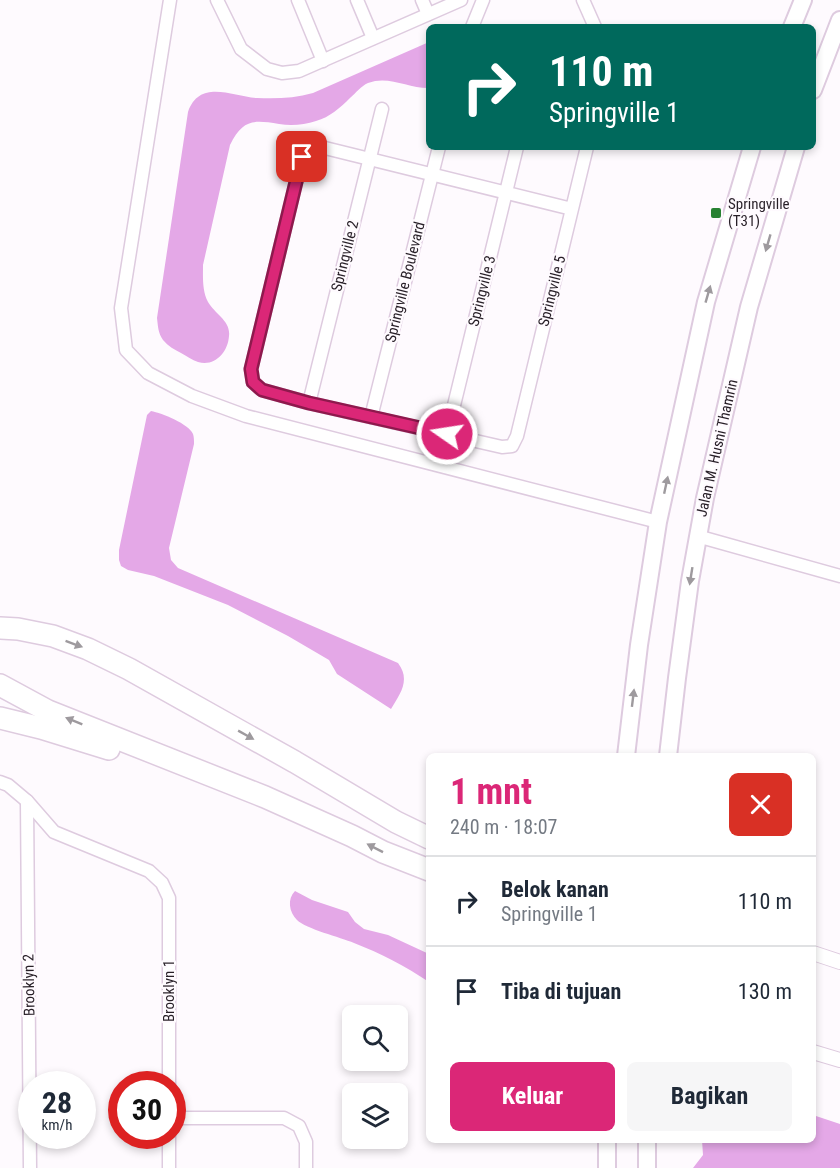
<!DOCTYPE html>
<html lang="id">
<meta charset="utf-8">
<style>
body{margin:0;font-family:"Roboto Condensed",sans-serif;background:#f6f6f7;color:#1f2937;height:100vh;display:flex;flex-direction:column;font-size:22px;white-space:nowrap}
*{box-sizing:border-box;margin:0}
p{font-size:20px;color:#747a83}
.icon{flex:none;width:33px;height:33px;fill:none;stroke:currentColor;stroke-width:2;stroke-linecap:round;stroke-linejoin:round}
.map{position:relative;flex:1;overflow:hidden}
.side{position:absolute;left:426px;top:753px;width:390px;height:390px;display:flex;flex-direction:column;background:#fff;border-radius:9px;box-shadow:0 3px 9px #0003}
.side>*{flex:none}
.banner{position:absolute;left:426px;top:24px;width:390px;height:126px;border-radius:9px;box-shadow:0 3px 9px #0003;background:#00695c;color:#fff;overflow:hidden}
.controls{position:absolute;left:342px;top:1005px;display:grid;gap:12px}
.controls a{display:grid;place-items:center;width:66px;height:66px;border-radius:9px;background:#fff;box-shadow:0 3px 9px #0003;font-size:30px}
.speed{position:absolute;left:18px;top:1071px;display:flex;gap:12px;font-size:30px;font-weight:700;text-align:center}
.speed>*{display:grid;place-content:center;width:78px;height:78px;border-radius:50%;background:#fff;box-shadow:0 3px 9px #0003;line-height:1}
.speed small{font-size:15px;font-weight:400}
.speed .limit{border:9px solid #d22;background:#fff;color:#111}
.pin{position:absolute;display:grid;place-items:center;width:51px;height:51px;color:#fff;margin:-26px;border-radius:12px;box-shadow:0 3px 9px #0006}
.me{position:absolute;width:66px;margin:-33px;rotate:283deg;stroke-linejoin:round;filter:drop-shadow(0 0 4px #0008)}
.turn{display:flex;align-items:center;gap:21px;height:126px;padding:0 24px;font-size:27px}
.turn .icon{width:78px;height:78px;stroke-width:2.5}
.turn b{display:block;font-size:42px;line-height:51px}
.round{display:grid;place-items:center;flex:none;width:63px;height:63px;border-radius:9px;background:#f6f6f7}
.overview{display:flex;align-items:center;justify-content:space-between;height:102px;padding:0 24px}
h1{font-size:36px;font-weight:700;line-height:45px;color:#db2777}
.cta{display:flex;gap:12px;margin-top:auto;padding:12px 24px}
.cta a{flex:1;height:69px;border-radius:9px;background:#db2777;color:#fff;font-size:24px;font-weight:700;line-height:69px;text-align:center}
.cta a+a{background:#f6f6f7;color:#1f2937}
ul{padding:0;list-style:none}
li{display:flex;align-items:center;gap:18px;height:90px;padding:0 24px;border-top:2px solid #e0e1e3}
li div{flex:1}
li b{display:block;font-size:22px}
li em{font-style:normal}
.map>svg:first-child{display:block}
.water{fill:#e4a8e7}
.lines{fill:none;stroke-linecap:round;stroke-linejoin:round}
.minor-casing{stroke:#decbdf;stroke-width:15}
.tertiary-casing{stroke:#decbdf;stroke-width:16}
.secondary-casing{stroke:#decbdf;stroke-width:20}
.motorway-casing{stroke:#decbdf;stroke-width:24}
.minor{stroke:#fff;stroke-width:12}
.tertiary{stroke:#fff;stroke-width:14}
.secondary{stroke:#fff;stroke-width:16}
.motorway{stroke:#fff;stroke-width:21}
.oneway{fill:#9e9a9e}
.route-casing{stroke:#8e194d;stroke-width:15}
.route{stroke:#db2777;stroke-width:10}
.poi-dot{fill:#288233;stroke:#fefafe;stroke-width:2}
.labels{text-anchor:middle;stroke-width:4.5;stroke-linejoin:round;paint-order:stroke}
.poi-label{font-size:15px;fill:#271f27;stroke:#fefafe;text-anchor:start}
.street-label{font-size:15px;fill:#271f27;stroke:#fefafe}
</style>
<div class="map">
<svg width="840" height="1168" viewBox="0 0 840 1168">
<rect width="100%" height="100%" fill="#fefafe"/>
<!-- water -->
<g class="water">
<path d="M429 42V86L428 88C408 88 388 75 368 83 361 86 356 93 350 98 340 108 330 117 316 121 304 125 291 126 279 124 253 120 243 119 230 145L203 265C203 277 202 291 208 302 215 314 231 321 229 336 228 352 215 367 198 362 192 360 187 356 181 353 175 350 168 346 163 340 158 333 158 326 157 318L188 112C200 78 233 97 257 98 277 99 295 98 313 93Z"/>
<path d="M151 411C162 413 189 424 193 434 194 437 194 440 194 444L169 548 171 560 178 568 398 663C411 680 400 694 391 709L337 674 329 660 288 636 228 605 154 576 128 570 121 566 119 560V550L147 415Z"/>
<path d="M295 891 312 900 348 912 355 922 364 929 388 935 429 954V982C405 966 380 953 354 943 340 937 306 929 297 920 289 912 287 899 295 891Z"/>
<path d="M813 1115 840 1124V1168H693L703 1155 702 1140H813Z"/>
</g>
<g class="lines">
<!-- minor casing -->
<g class="minor-casing">
<g id="minor">
<path d="M170 0 121 308 126 350 148 373 192 396 246 416 658 522"/>
<path d="M217 0 241 49 267 69 282 73 299 71 461 0"/>
<path d="M298 0 323 61"/>
<path d="M357 0 373 38"/>
<path d="M422 0 428 14"/>
<path d="M583 0 595 27"/>
<path d="M472 27 483 0"/>
<path d="M572 209 321 147H309L302 157 251 369 253 382 262 390 309 403 502 447 512 446 517 436 587 147"/>
<path d="M309 403 382 109"/>
<path d="M371 417 439 147"/>
<path d="M447 434 517 147"/>
<path d="M697 536 840 576"/>
<path d="M0 782 8 785 27 801 54 832 149 871 162 883 169 898V1084"/>
<path d="M27 801 30 1168"/>
<path d="M172 1118H284L299 1126 306 1142V1168"/>
<path d="M169 1168V1136"/>
</g>
</g>
<!-- tertiary casing -->
<g class="tertiary-casing">
<g id="tertiary">
<path d="M813 953 840 962"/>
<path d="M813 1052 840 1060"/>
</g>
</g>
<!-- secondary casing -->
<g class="secondary-casing">
<g id="secondary">
<path d="M792 27 803 0"/>
<path d="M813 90 840 20"/>
<path d="M626 756 639 645 658 522 706 302 752 147"/>
<path d="M668 756 677 678 690 581 705 498 749 307 796 147"/>
<path d="M607 1140V1168"/>
<path d="M647 1168V1140"/>
</g>
</g>
<!-- motorway casing -->
<g class="motorway-casing">
<g id="motorway">
<path d="M0 628 18 629 53 636 88 649 129 669 295 762 396 822 429 838"/>
<path d="M0 685 48 711 265 797 352 836 383 852 429 870"/>
<path d="M0 718 41 728 109 749"/>
</g>
</g>
<!-- minor -->
<use href="#minor" class="minor"/>
<!-- tertiary -->
<use href="#tertiary" class="tertiary"/>
<!-- secondary -->
<use href="#secondary" class="secondary"/>
<!-- motorway -->
<use href="#motorway" class="motorway"/>
</g>
<!-- one-way arrows -->
<defs><path id="oneway-solid" d="M-6-.8H1V-3.2L6.5 0L1 3.2V.8H-6Z" transform="scale(1.5)"/></defs>
<g class="oneway">
<use href="#oneway-solid" transform="translate(768 243) rotate(106)"/>
<use href="#oneway-solid" transform="translate(708 294) rotate(-74)"/>
<use href="#oneway-solid" transform="translate(666 485) rotate(-78)"/>
<use href="#oneway-solid" transform="translate(691 576) rotate(99)"/>
<use href="#oneway-solid" transform="translate(74 644) rotate(20)"/>
<use href="#oneway-solid" transform="translate(633 698) rotate(-83)"/>
<use href="#oneway-solid" transform="translate(74 721) rotate(-158)"/>
<use href="#oneway-solid" transform="translate(246 735) rotate(29)"/>
<use href="#oneway-solid" transform="translate(375 848) rotate(-153)"/>
</g>
<g class="lines">
<!-- route casing -->
<g class="route-casing">
<path id="route" d="M302 157 251 369 253 382 262 390 309 403 447 434"/>
</g>
<!-- route -->
<use href="#route" class="route"/>
</g>
<!-- markers -->
<rect class="poi-dot" x="710" y="207" width="12" height="12" rx="3"/>
<g class="labels">
<!-- poi labels -->
<g class="poi-label">
<text x="728" y="209">Springville<tspan x="728" dy="17">(T31)</tspan></text>
</g>
<!-- street labels -->
<g class="street-label">
<text transform="translate(345 256) rotate(-76)" y="5">Springville 2</text>
<text transform="translate(405 282) rotate(-76)" y="5">Springville Boulevard</text>
<text transform="translate(482 291) rotate(-76)" y="5">Springville 3</text>
<text transform="translate(552 291) rotate(-76)" y="5">Springville 5</text>
<text transform="translate(717 448) rotate(-77)" y="5">Jalan M. Husni Thamrin</text>
<text transform="translate(29 985) rotate(-91)" y="5">Brooklyn 2</text>
<text transform="translate(169 991) rotate(-90)" y="5">Brooklyn 1</text>
</g>
</g>
</svg>
<div class="controls">
<a><svg class="icon" aria-label="search" viewBox="0 0 24 24"><circle cx="10" cy="10" r="6"/><path d="M15 15l6 6"/></svg></a>
<a><svg class="icon" aria-label="layers" viewBox="0 0 24 24"><path d="M12 4l9 5-9 5-9-5zM3 14l9 5 9-5"/></svg></a>
</div>
<div class="speed"><div>28<small>km/h</small></div><div class="limit">30</div></div>
<div class="pin" style="left:302px;top:157px;background:#d93025"><svg class="icon" aria-label="arrive" viewBox="0 0 24 24"><path d="M6 21V4h12l-3 4 3 4H6"/></svg></div>
<svg class="me" style="left:447px;top:434px" viewBox="-20 -20 40 40"><circle r="17" fill="#db2777" stroke="#fff" stroke-width="3"/><path d="M0-11L8 9 0 5-8 9z" fill="#fff"/></svg>
<div class="banner">
<div class="turn"><svg class="icon" aria-label="right" viewBox="0 0 24 24"><path d="M7 20v-9h11M14 6l5 5-5 5"/></svg><div><b>110 m</b>Springville 1</div></div>
</div>
<section class="side">
<div class="overview"><div><h1>1 mnt</h1><p>240 m · 18:07</p></div><a class="round" style="background:#d93025;color:#fff"><svg class="icon" aria-label="close" viewBox="0 0 24 24"><path d="M6 6l12 12M18 6L6 18"/></svg></a></div>
<ul>
<li><svg class="icon" aria-label="right" viewBox="0 0 24 24"><path d="M7 20v-9h11M14 6l5 5-5 5"/></svg><div><b>Belok kanan</b><p>Springville 1</p></div><em>110 m</em></li>
<li><svg class="icon" aria-label="arrive" viewBox="0 0 24 24"><path d="M6 21V4h12l-3 4 3 4H6"/></svg><div><b>Tiba di tujuan</b></div><em>130 m</em></li>
</ul>
<div class="cta"><a>Keluar</a><a>Bagikan</a></div>
</section>
</div>
